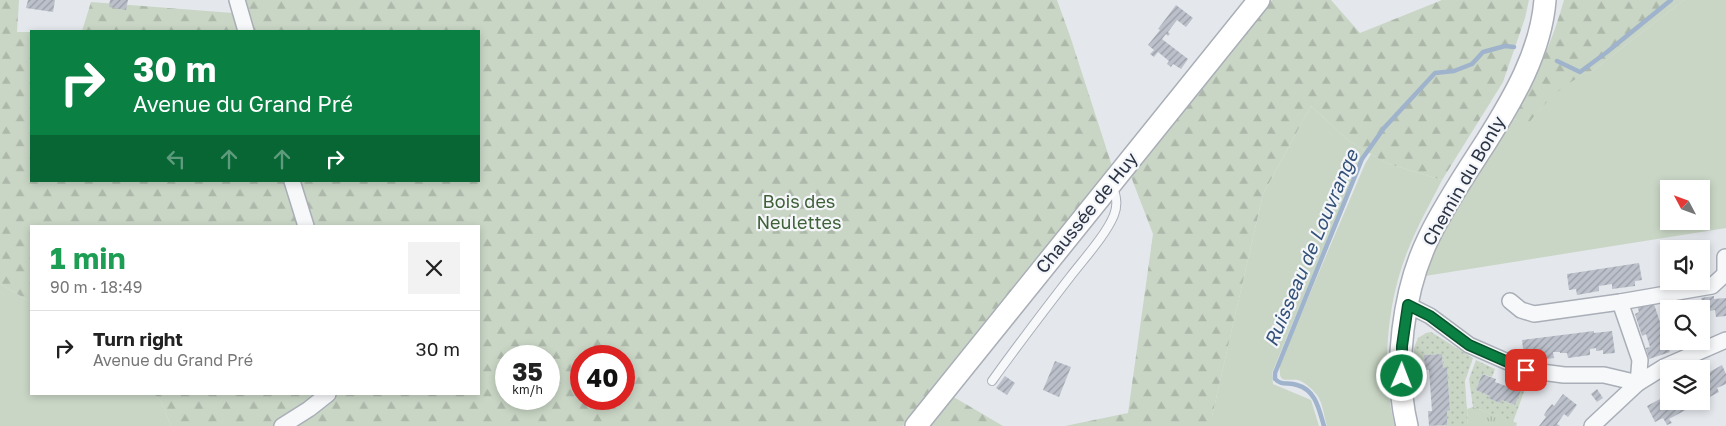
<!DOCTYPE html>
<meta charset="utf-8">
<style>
body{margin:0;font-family:"Golos Text",sans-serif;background:#f2f2f2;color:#222;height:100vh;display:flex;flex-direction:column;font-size:19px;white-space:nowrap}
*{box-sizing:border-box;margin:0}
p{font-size:16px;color:#767676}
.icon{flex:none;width:28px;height:28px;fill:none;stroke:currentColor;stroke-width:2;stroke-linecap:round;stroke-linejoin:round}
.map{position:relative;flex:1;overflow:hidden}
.side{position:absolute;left:30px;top:225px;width:450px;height:170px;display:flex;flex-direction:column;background:#fff;border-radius:0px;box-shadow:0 2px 8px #0003}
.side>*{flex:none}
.guide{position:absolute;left:30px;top:30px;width:450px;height:152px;border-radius:0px;box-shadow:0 2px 8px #0003;background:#0b8043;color:#fff;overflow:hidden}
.needle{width:32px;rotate:311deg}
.controls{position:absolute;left:1660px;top:180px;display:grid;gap:10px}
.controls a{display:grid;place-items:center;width:50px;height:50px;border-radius:0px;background:#fff;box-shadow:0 2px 8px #0003;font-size:25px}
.speed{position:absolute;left:495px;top:345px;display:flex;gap:10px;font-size:25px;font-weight:700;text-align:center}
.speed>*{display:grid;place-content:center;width:65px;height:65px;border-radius:50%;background:#fff;box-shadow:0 2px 8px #0003;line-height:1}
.speed small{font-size:12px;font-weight:400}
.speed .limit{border:8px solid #d22;background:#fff;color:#111}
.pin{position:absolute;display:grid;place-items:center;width:42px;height:42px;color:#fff;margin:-21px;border-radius:10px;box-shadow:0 2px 8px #0006}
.me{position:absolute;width:55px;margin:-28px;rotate:1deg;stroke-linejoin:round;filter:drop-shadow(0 0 4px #0008)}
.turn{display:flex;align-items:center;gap:18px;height:105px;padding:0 20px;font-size:22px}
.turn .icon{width:65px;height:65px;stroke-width:2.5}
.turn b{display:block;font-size:35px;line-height:42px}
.lanes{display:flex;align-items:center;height:48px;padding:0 20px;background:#0003;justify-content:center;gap:25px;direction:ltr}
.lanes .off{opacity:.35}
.round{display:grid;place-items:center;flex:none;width:52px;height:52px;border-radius:0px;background:#f2f2f2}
.headline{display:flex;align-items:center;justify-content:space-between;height:85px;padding:0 20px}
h1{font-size:30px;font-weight:700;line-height:38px;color:#1e9e55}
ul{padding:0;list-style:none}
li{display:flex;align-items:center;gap:15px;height:75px;padding:0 20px;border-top:1px solid #e0e0e0}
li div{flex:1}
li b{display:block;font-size:19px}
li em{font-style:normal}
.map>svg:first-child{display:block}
.grass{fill:#c9d6c5;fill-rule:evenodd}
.forest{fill:url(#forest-firs);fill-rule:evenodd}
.park{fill:url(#park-tufts)}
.garden{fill:url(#garden-dots)}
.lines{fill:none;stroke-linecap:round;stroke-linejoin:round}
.stream{stroke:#9fb4cc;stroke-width:4.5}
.building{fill:url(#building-hatch)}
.lane-casing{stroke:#a9aeb7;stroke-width:10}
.street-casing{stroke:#a9aeb7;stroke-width:18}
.secondary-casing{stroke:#a9aeb7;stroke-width:24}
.lane{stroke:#f7f8fa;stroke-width:8}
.street{stroke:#f7f8fa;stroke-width:15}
.secondary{stroke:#fff;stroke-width:21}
.route-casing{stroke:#07532c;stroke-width:12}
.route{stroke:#0b8043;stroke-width:9}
.labels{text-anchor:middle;stroke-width:4.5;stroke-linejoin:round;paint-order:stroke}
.street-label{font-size:18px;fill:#2b3445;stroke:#f4f6f9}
.park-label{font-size:18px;fill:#3f6138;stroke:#f4f6f9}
.water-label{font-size:19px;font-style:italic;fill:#34527a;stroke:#f4f6f9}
</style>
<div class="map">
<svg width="1726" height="426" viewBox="0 0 1726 426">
<defs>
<pattern id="forest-firs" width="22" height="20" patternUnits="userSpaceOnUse" patternTransform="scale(1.25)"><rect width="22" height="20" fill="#c9d6c5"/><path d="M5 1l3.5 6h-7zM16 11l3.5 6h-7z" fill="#adb8ab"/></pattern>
<pattern id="park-tufts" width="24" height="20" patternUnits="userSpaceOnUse" patternTransform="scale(1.25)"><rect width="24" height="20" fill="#c9d6c5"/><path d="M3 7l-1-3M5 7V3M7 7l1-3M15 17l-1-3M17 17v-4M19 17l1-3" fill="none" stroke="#adb8ab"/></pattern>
<pattern id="garden-dots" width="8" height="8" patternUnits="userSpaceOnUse" patternTransform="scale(1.25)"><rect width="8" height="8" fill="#c9d6c5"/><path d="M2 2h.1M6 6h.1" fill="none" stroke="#adb8ab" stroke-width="1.8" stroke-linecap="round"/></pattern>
<pattern id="building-hatch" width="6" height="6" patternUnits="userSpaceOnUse" patternTransform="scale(1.25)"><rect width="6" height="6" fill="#bbc0ca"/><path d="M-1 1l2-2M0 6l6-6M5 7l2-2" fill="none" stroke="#989da6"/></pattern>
</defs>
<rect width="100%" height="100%" fill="#e4e7ec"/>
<!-- grass -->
<g class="grass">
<path d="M1684 0H1726V228L1425 276C1441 218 1482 168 1514 119L1528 123C1545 102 1566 80 1592 71ZM1669 189H1701V221H1669Z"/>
<path d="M1311 106 1349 141 1366 151 1361 159 1272 373 1273 384 1311 400 1319 426H1212V416L1263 194Z"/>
<path d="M1371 154 1386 163 1442 180C1431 202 1419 223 1410 245 1387 298 1380 371 1395 426H1327C1324 417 1323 403 1317 395 1313 390 1305 382 1298 380 1286 378 1278 386 1280 364L1365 164Z"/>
<path d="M0 284 31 302V394H154L161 401 171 426H0Z"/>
</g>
<!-- forest -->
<g class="forest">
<path d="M0 0H19L17 32H31V181H479V31H74H82L91 2 246 14 241 0H1057L1070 36 1112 166 903 426H171L161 401 154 394H479V226H31V302L0 284ZM506 356H549V399H506ZM581 356H624V399H581Z"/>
<path d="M1272 0H1331L1360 33 1442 0H1529L1525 18 1503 82 1442 180 1386 163 1349 141 1311 106 1263 194 1212 416V426H1065L1128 413 1153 234 1130 174Z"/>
<path d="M1564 0H1684L1592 71C1566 81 1545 102 1528 124L1514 119C1535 79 1552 43 1564 0Z"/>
<path d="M952 396 1003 426H928Z"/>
</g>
<!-- park -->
<path class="park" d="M1473 407 1517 423 1516 426H1468L1467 409Z"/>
<!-- garden -->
<g class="garden">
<path d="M1431 332 1473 358 1465 381 1468 426H1430L1447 425V411L1450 410 1447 368H1443L1442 354 1424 355V362L1414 363V348L1418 338 1426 333Z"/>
<path d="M1476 360 1495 369 1492 377 1482 374 1476 390 1490 396 1489 398 1501 403 1502 400 1515 405 1522 388 1525 389 1513 422 1473 407 1469 379Z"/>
</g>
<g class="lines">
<!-- stream -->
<g class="stream">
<path d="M1557 61 1580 72 1607 52 1671 0"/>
<path d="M1324 426C1319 410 1316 390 1297 385 1288 382 1282 386 1275 379V373L1362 159 1384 128 1435 73 1454 71 1472 64 1483 52 1505 46 1514 47"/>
</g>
</g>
<!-- building -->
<g class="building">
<path d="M28 0H55L53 12 26 8Z"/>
<path d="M110 0H128L126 10 109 7Z"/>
<path d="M1176 5 1193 18 1186 27 1177 20 1168 32 1170 34 1168 36 1166 34 1162 39 1188 59 1181 69 1173 64 1171 67 1167 64 1169 61 1158 52 1154 57 1150 54 1154 50 1148 45 1160 30 1158 29Z"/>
<path d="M1700 241 1701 247 1687 249 1686 243Z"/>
<path d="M1639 263 1642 280 1635 281V286L1612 289V284L1599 286V291L1577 295 1576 289 1569 290 1567 274Z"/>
<path d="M1714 296V299L1726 298V316L1716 317 1715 310 1704 312 1705 319 1701 320V309H1689L1688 303 1702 301 1701 298Z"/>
<path d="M1653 301 1670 352 1649 359 1646 348 1650 347 1646 334 1642 336 1635 314 1639 312 1637 306Z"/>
<path d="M1594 331V333L1612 331 1615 353 1603 354V350L1596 351V348L1590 349V355L1568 358 1567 353H1560V352H1553L1554 358 1531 361 1530 356 1524 357 1522 340Z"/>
<path d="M1442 354 1443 368 1447 367 1450 410 1447 411V425L1429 426 1428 411H1432L1429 370H1425L1424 355Z"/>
<path d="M1055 361 1071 367 1059 397 1043 390Z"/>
<path d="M1722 365 1726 374V384L1717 388 1719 392 1669 419 1672 423 1667 425 1663 418 1655 422 1647 406 1660 399 1662 403 1669 399V401H1701V381L1710 376 1708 373Z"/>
<path d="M1482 374 1496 379 1495 382 1506 386 1507 383 1522 388 1515 405 1502 400 1501 403 1495 401 1488 398 1490 396 1476 390Z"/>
<path d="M1005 376 1015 383 1007 395 996 388Z"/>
<path d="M1597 389 1603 398 1597 402 1591 394Z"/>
<path d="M1563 394 1577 405 1568 417 1564 414 1557 424 1560 426H1539L1546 417 1544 415 1547 410 1552 404 1554 406Z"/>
</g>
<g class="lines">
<!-- lane casing -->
<g class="lane-casing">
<path id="lane" d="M992 381C1017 346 1043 312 1070 277 1083 260 1106 235 1114 215 1118 205 1117 196 1112 186"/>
</g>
<!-- street casing -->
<g class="street-casing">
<g id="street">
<path d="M237 0 246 31"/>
<path d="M292 181 306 226"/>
<path d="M1510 301 1521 310 1534 314 1620 302 1712 286 1725 274V257"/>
<path d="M1620 302 1640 360 1638 383"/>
<path d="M1408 305 1430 316 1469 345 1526 370 1564 375H1604L1638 383"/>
<path d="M282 426 309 409 328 394"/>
<path d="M1592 426 1638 383 1664 367 1726 340"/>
</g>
</g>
<!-- secondary casing -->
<g class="secondary-casing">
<g id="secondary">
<path d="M916 426 1259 0"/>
<path d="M1407 426C1393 368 1403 290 1429 237 1445 204 1466 173 1486 142 1513 99 1541 52 1545 0"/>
</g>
</g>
<!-- lane -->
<use href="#lane" class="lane"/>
<!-- street -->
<use href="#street" class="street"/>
<!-- secondary -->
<use href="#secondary" class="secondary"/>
</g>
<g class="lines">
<!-- route casing -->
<g class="route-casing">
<path id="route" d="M1402 376V346L1408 305 1430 316 1469 345 1526 370"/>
</g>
<!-- route -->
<use href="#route" class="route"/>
</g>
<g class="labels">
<!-- street labels -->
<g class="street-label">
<text transform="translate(1464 181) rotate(-60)" y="6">Chemin du Bonly</text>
<text transform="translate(1087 213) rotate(-51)" y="6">Chaussée de Huy</text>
</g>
<!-- park labels -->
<g class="park-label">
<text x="799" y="208">Bois des<tspan x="799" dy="21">Neulettes</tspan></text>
</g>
<!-- water labels -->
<g class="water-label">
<text transform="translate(1311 248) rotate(-67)" y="7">Ruisseau de Louvrange</text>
</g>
</g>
</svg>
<div class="controls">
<a><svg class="needle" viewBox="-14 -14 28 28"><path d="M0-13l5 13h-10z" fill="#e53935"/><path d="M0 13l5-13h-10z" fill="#767676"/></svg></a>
<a><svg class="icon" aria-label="sound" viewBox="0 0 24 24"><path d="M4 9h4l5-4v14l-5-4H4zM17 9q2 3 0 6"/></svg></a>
<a><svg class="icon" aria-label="search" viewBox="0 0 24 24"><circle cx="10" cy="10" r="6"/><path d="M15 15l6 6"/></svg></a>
<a><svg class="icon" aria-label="layers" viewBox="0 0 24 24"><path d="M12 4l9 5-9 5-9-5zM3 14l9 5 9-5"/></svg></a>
</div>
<div class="speed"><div>35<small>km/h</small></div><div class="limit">40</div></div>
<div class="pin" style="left:1526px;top:370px;background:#d93025"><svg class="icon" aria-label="arrive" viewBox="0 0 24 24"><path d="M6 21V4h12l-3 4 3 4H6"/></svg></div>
<svg class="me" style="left:1402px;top:376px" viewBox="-20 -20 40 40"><circle r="17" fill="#0b8043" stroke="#fff" stroke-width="3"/><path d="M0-11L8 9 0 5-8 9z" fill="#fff"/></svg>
<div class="guide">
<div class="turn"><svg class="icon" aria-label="right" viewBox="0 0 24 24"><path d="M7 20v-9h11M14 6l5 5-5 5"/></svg><div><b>30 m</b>Avenue du Grand Pré</div></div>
<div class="lanes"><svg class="icon off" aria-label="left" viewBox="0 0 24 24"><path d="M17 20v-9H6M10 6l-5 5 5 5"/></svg><svg class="icon off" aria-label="ahead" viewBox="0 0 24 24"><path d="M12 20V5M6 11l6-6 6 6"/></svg><svg class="icon off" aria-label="ahead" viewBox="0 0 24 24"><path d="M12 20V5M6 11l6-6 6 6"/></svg><svg class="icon" aria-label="right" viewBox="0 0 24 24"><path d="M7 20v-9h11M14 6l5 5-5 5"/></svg></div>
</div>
<section class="side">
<div class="headline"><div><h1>1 min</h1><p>90 m · 18:49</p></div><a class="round"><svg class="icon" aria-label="close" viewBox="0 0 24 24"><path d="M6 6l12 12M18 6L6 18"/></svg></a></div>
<ul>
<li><svg class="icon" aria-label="right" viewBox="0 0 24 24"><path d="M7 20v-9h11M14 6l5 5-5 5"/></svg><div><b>Turn right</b><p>Avenue du Grand Pré</p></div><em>30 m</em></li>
</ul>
</section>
</div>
